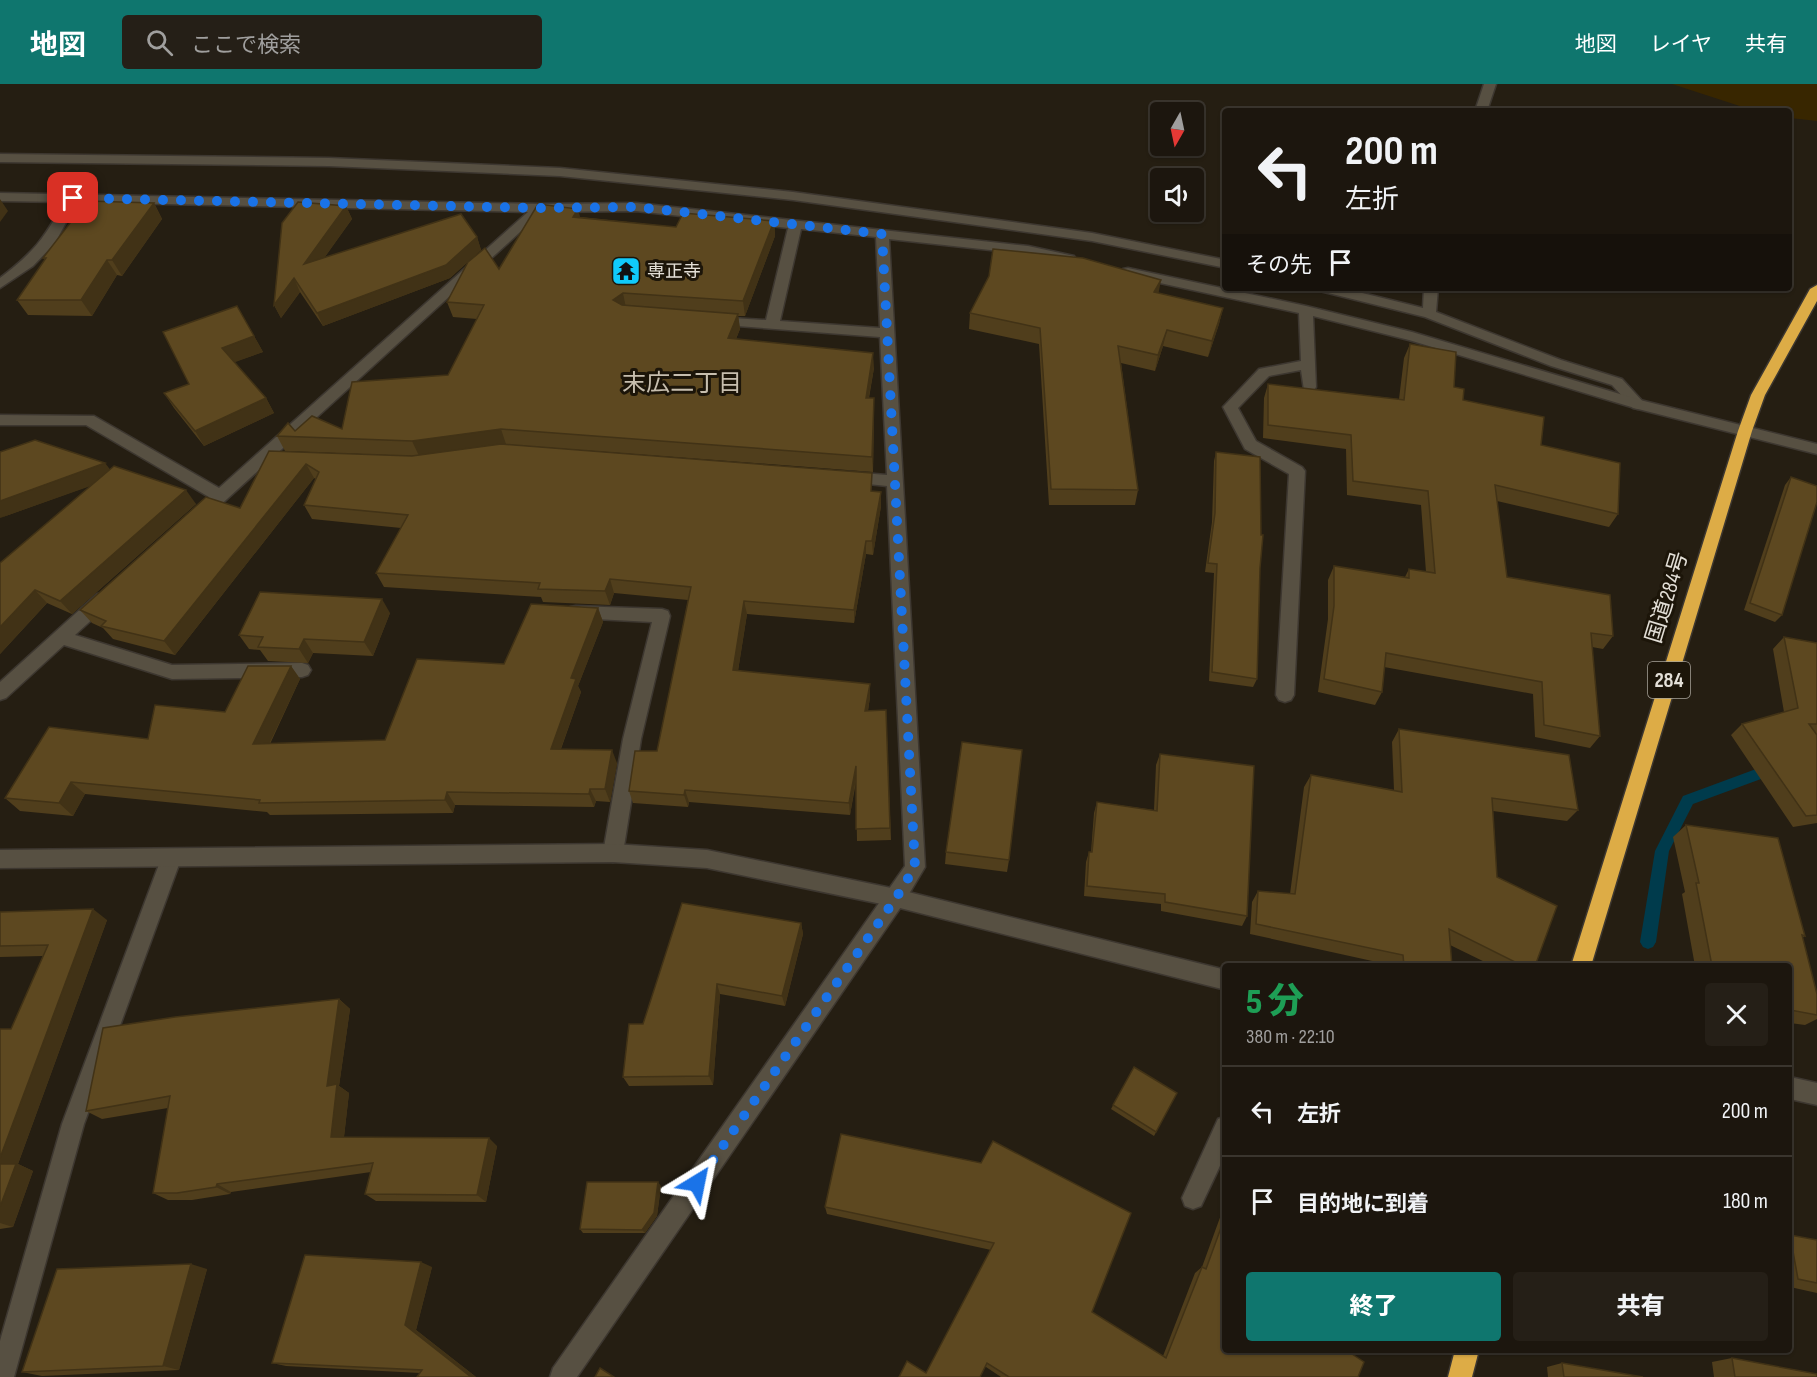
<!DOCTYPE html>
<html lang="ja">
<meta charset="utf-8">
<style>
body{margin:0;font-family:"Sofia Sans Condensed","Noto Sans JP",sans-serif;background:#251f17;color:#f1f3f6;height:100vh;display:flex;flex-direction:column;font-size:22px;white-space:nowrap}
*{box-sizing:border-box;margin:0}
p{font-size:20px;color:#a09f9e}
.icon{flex:none;width:33px;height:33px;fill:none;stroke:currentColor;stroke-width:2;stroke-linecap:round;stroke-linejoin:round}
.map{position:relative;flex:1;overflow:hidden}
.panel{position:absolute;left:1222px;top:879px;width:570px;height:390px;display:flex;flex-direction:column;background:#1c160e;border-radius:6px;box-shadow:0 2px 4px #0004,0 0 0 2px #3a352e}
.panel>*{flex:none}
.top-card{position:absolute;left:1222px;top:24px;width:570px;height:183px;border-radius:6px;box-shadow:0 2px 4px #0004,0 0 0 2px #3a352e;background:#1c160e;color:#f1f3f6;overflow:hidden}
.needle{width:39px;rotate:189deg}
.tools{position:absolute;left:1150px;top:18px;display:grid;gap:12px}
.tools a{display:grid;place-items:center;width:54px;height:54px;border-radius:6px;background:#1c160e;box-shadow:0 2px 4px #0004,0 0 0 2px #3a352e;font-size:30px}
.pin{position:absolute;display:grid;place-items:center;width:51px;height:51px;color:#fff;margin:-26px;border-radius:12px;box-shadow:0 3px 9px #0006}
.me{position:absolute;width:66px;margin:-33px;rotate:35deg;stroke-linejoin:round;filter:drop-shadow(0 0 4px #0008)}
.turn{display:flex;align-items:center;gap:21px;height:126px;padding:0 24px;font-size:27px}
.turn .icon{width:78px;height:78px;stroke-width:2.5}
.turn b{display:block;font-size:42px;line-height:51px}
.then{display:flex;align-items:center;height:57px;padding:0 24px;background:#0003;gap:12px;font-size:22px}
.round{display:grid;place-items:center;flex:none;width:63px;height:63px;border-radius:6px;background:#251f17}
.headline{display:flex;align-items:center;justify-content:space-between;height:102px;padding:0 24px}
h1{font-size:36px;font-weight:800;line-height:45px;color:#1e9e55}
.primary-button{display:flex;gap:12px;margin-top:auto;padding:12px 24px}
.primary-button a{flex:1;height:69px;border-radius:6px;background:#0f766e;color:#fff;font-size:24px;font-weight:800;line-height:69px;text-align:center}
.primary-button a+a{background:#251f17;color:#f1f3f6}
ul{padding:0;list-style:none}
li{display:flex;align-items:center;gap:18px;height:90px;padding:0 24px;border-top:2px solid #3a352e}
li div{flex:1}
li b{display:block;font-size:22px}
li em{font-style:normal}
header{display:flex;align-items:center;gap:36px;box-sizing:border-box;height:84px;padding:0 30px;background:#0f766e;color:#fff}
header strong{font-size:28px}
nav{display:flex;gap:33px;margin-inline-start:auto;font-size:21px}
.search{width:420px;height:54px;background:#251f17;display:flex;align-items:center;gap:15px;box-sizing:border-box;padding:0 21px;border-radius:6px;color:#a09f9e;font-size:22px}
.map>svg:first-child{display:block}
.green{fill:#382600}
.lines{fill:none;stroke-linecap:round;stroke-linejoin:round}
.stream{fill:#003b4c;fill-rule:evenodd}
.lane-casing{stroke:#3d3730;stroke-width:3}
.street-casing{stroke:#3d3730;stroke-width:3}
.secondary-casing{stroke:#3d3730;stroke-width:3}
.highway-casing{stroke:#3d3730;stroke-width:3}
.lane{fill:#575042;fill-rule:evenodd}
.street{fill:#575042;fill-rule:evenodd}
.secondary{fill:#575042;fill-rule:evenodd}
.highway{fill:#ddac46;fill-rule:evenodd}
.wall{fill:#503e1c}
.shaded-wall{fill:#413216}
.building{fill:#5d4820;stroke:#413216;stroke-width:1.5}
.route{stroke:#1a73e8;stroke-width:10;stroke-dasharray:0 18}
.labels{text-anchor:middle;stroke-width:6;stroke-linejoin:round;paint-order:stroke}
.far-poi-label{font-size:18px;fill:#e3dfd7;stroke:#1c1509;text-anchor:start}
.shield{fill:#1c1509;stroke:#a7a299;stroke-width:1.5}
.shield-label{font-size:21px;font-weight:bold;fill:#e3dfd7}
.street-label{font-size:22px;fill:#e3dfd7;stroke:#1c1509}
.neighbourhood-label{font-size:24px;fill:#c7beae;stroke:#1c1509}
</style>
<header>
<strong>地図</strong>
<div class="search"><svg class="icon" aria-label="search" viewBox="0 0 24 24"><circle cx="10" cy="10" r="6"/><path d="M15 15l6 6"/></svg>ここで検索</div>
<nav><a>地図</a><a>レイヤ</a><a>共有</a></nav>
</header>
<div class="map">
<svg width="1817" height="1293" viewBox="0 0 1817 1293">
<rect width="100%" height="100%" fill="#251e12"/>
<!-- green -->
<path class="green" d="M1672 0H1817V37L1790 34V27H1755Z"/>
<g class="lines">
<!-- stream -->
<path class="stream" d="M1775 678 1780 680 1782 684 1780 688 1693 720 1669 767 1656 858 1653 863 1648 865 1643 863 1640 858 1655 767 1683 712Z"/>
<!-- lane casing -->
<g class="lane-casing">
<g id="lane">
<path d="M1484 0H1496L1487 27H1475Z"/>
<path d="M0 70 329 74 560 84 793 108 1092 149 1226 176V184L1092 157 793 116 560 92 329 82 0 78Z"/>
<path d="M1318 204H1342L1423 224 1424 204H1438L1436 228 1561 276 1622 295 1645 320 1638 325 1633 324 1612 301 1551 282 1425 233 1320 207Z"/>
</g>
</g>
<!-- street casing -->
<g class="street-casing">
<g id="street">
<path d="M0 109 539 120 636 119 1028 162 1074 172 1076 175 1069 179 1028 170 889 155 925 783 903 820 577 1293H550L553 1284 905 782 887 402 849 398 844 397 841 393 844 389 849 388 887 391 880 253 711 240 709 237 711 234 716 233 766 236 788 144 636 127 542 128 204 436H192L190 432 209 413 86 341H0V331L94 332 219 404 528 128 77 118 55 159 33 182 0 204V194C34 168 44 155 64 118L0 117ZM801 145 876 153 880 244 780 237Z"/>
<path d="M1128 184 1306 222 1412 248 1640 316 1817 360V370L1638 325 1409 256 1313 232 1316 303 1314 306H1304L1301 286 1269 292 1238 324 1256 357 1302 383 1305 387 1294 611 1291 616 1285 618 1279 616 1276 611 1289 390 1245 365 1223 323 1259 285 1301 277 1299 229 1123 191 1121 188 1123 185Z"/>
<path d="M103 509 109 510 111 515 109 520 75 551 172 581 302 579 308 581 311 586 308 591 302 593 172 595 64 561 6 614 0 616V598L97 510Z"/>
<path d="M576 522 662 525 668 527 670 532 641 655 623 769 620 775 613 778 606 775 603 769 623 655 652 538 576 534 570 533 568 528 570 523Z"/>
<path d="M171 766 178 769 181 775 84 1040 14 1293H0V1257L62 1040 161 775 164 769Z"/>
<path d="M1226 1032V1069L1201 1122 1193 1125 1185 1122 1182 1114 1218 1035Z"/>
</g>
</g>
<!-- secondary casing -->
<g class="secondary-casing">
<g id="secondary">
<path d="M613 760 707 766 896 805 1226 886V906L896 823 707 784 613 778 0 784V766Z"/>
<path d="M1790 993 1817 999V1021L1790 1015Z"/>
</g>
</g>
<!-- highway casing -->
<g class="highway-casing">
<g id="highway">
<path d="M1817 201V217L1765 311 1752 347 1591 882H1571L1738 347 1751 311 1810 205Z"/>
<path d="M1455 1266H1479L1472 1293H1448Z"/>
</g>
</g>
<!-- lane -->
<use href="#lane" class="lane"/>
<!-- street -->
<use href="#street" class="street"/>
<!-- secondary -->
<use href="#secondary" class="secondary"/>
<!-- highway -->
<use href="#highway" class="highway"/>
</g>
<!-- wall -->
<g class="wall">
<path d="M154 119 162 135 122 192 117 191 92 232 28 231 17 216 45 176 43 174Z"/>
<path d="M346 122 352 135 324 174 477 153 481 166 450 194 323 242 300 208 281 234 274 221Z"/>
<path d="M580 133 676 143 774 137 775 152 745 232H738L740 245 736 255 874 284 869 314 874 328 873 388 503 360 881 408V422L873 471 866 470 854 539 747 530 738 587 870 600V613L868 627 886 626 891 756 857 757 856 698 850 731 689 718 688 723 633 719 629 707 657 667 688 516 614 509 610 521 543 518 541 513 384 503 376 489 401 444 312 435 304 421 316 395 314 394 175 571 113 555 103 544 92 539 80 526 240 424 269 367 415 372 285 367 277 352 295 347 342 345 448 291 477 235 453 233 447 218Z"/>
<path d="M1159 209 1223 224 1219 240 1208 273 1163 262 1155 287 1121 279 1138 406 1135 421H1049L1039 260 969 245 970 229Z"/>
<path d="M254 252 263 268 234 278 266 314 274 329 204 362 174 324 164 309 189 300Z"/>
<path d="M1410 260 1454 303 1463 316 1541 361 1618 430 1609 443 1497 417 1507 493 1613 552 1603 565 1592 563 1600 652 1590 664 1535 653 1533 610 1384 583 1382 608 1375 621 1318 608 1328 535V496L1334 482 1405 493 1409 485 1426 488 1421 421 1347 411 1346 365 1263 354 1264 314 1268 300 1399 315 1404 274Z"/>
<path d="M1216 368 1260 484 1257 595 1253 603 1209 597 1214 489 1205 488 1212 438 1214 377Z"/>
<path d="M110 386 196 420 72 530 47 519 0 570V479L92 401 0 434Z"/>
<path d="M1791 393 1782 531 1775 538 1744 526 1785 401Z"/>
<path d="M598 524 603 538 578 602 581 608 561 665 617 679 610 718 596 717 594 723 455 721 453 729 270 731 267 728 85 710 73 732 20 727 5 714 148 655 225 628 291 582 300 595 270 660 385 656 504 580Z"/>
<path d="M390 529 373 572 313 569 308 579 268 577 260 566 249 565 239 551Z"/>
<path d="M1784 553 1817 559V739L1793 743 1731 651 1742 640 1784 628 1773 565Z"/>
<path d="M1399 645 1578 726 1567 737 1493 727 1497 793 1535 882H1493L1450 861 1452 882H1395L1250 850 1252 818 1258 807 1290 810 1304 703 1311 691 1394 706 1392 658Z"/>
<path d="M1160 670 1247 832 1242 842 1161 827V820L1084 812 1086 778 1089 768H1091L1094 729 1097 718 1154 726 1156 681Z"/>
<path d="M1686 741 1805 852 1802 854 1817 910V935L1805 941 1790 939V882H1695L1682 810 1685 808 1673 753Z"/>
<path d="M946 768 1009 776 1007 788 945 780Z"/>
<path d="M0 828 107 836 18 1080 33 1087 13 1143 0 1145V945H11L43 872 0 873Z"/>
<path d="M801 839 803 850 785 922 720 910 713 1001 629 1002 623 993 643 940Z"/>
<path d="M339 915 350 925 339 1002 349 1009 344 1053 497 1062 486 1118 376 1117 365 1110 371 1088 231 1108 230 1110 192 1116H168L153 1109 168 1024 102 1035 86 1027Z"/>
<path d="M1134 983 1177 1009 1154 1052 1111 1025Z"/>
<path d="M841 1050 1092 1228 1163 1272 1195 1189 1202 1183 1226 1117V1266L1358 1293H1001L986 1283 926 1289 991 1166 827 1130 825 1123Z"/>
<path d="M661 1102 657 1132 645 1149H583L580 1145Z"/>
<path d="M1790 1151 1817 1156V1209L1790 1203Z"/>
<path d="M432 1183 416 1246 476 1293 420 1289 286 1282 272 1279Z"/>
<path d="M207 1185 179 1286 42 1292 22 1288Z"/>
<path d="M1732 1274 1817 1293H1714L1712 1278Z"/>
<path d="M1562 1279 1643 1293H1548L1547 1283Z"/>
</g>
<!-- shaded-wall -->
<g class="shaded-wall">
<path d="M0 115 8 127 0 138Z"/>
<path d="M154 119 162 135 122 192 112 176Z"/>
<path d="M346 122 352 135 310 194 304 180Z"/>
<path d="M578 125 582 140 573 133Z"/>
<path d="M774 137 775 152 745 232 743 217Z"/>
<path d="M477 153 481 166 450 194 323 242 317 229Z"/>
<path d="M107 176 117 191 92 232 81 216Z"/>
<path d="M294 194 300 208 281 234 274 221Z"/>
<path d="M1161 196 1158 212 1154 208Z"/>
<path d="M623 209 626 224 613 216Z"/>
<path d="M1223 224 1219 240 1208 273 1212 257Z"/>
<path d="M738 230 740 245 730 269 728 254Z"/>
<path d="M1167 246 1163 262 1155 287 1158 271Z"/>
<path d="M254 252 263 268 230 280 222 264Z"/>
<path d="M873 269 874 284 866 328V314Z"/>
<path d="M266 314 274 329 204 362 195 347Z"/>
<path d="M874 314V328L873 388 872 373Z"/>
<path d="M501 345 506 360 419 372 412 357Z"/>
<path d="M105 379 116 393 0 434V417Z"/>
<path d="M306 380 314 394 175 571 164 557Z"/>
<path d="M186 406 196 420 72 530 60 517Z"/>
<path d="M881 408V422L873 471 872 457Z"/>
<path d="M866 457V470L854 539V526Z"/>
<path d="M610 495 614 509 610 521 605 507Z"/>
<path d="M35 506 47 519 0 570V543Z"/>
<path d="M382 515 390 529 373 572 364 558Z"/>
<path d="M744 517 747 530 736 599 733 586Z"/>
<path d="M598 524 603 538 578 602 581 608 556 678 551 665 571 594Z"/>
<path d="M304 555 313 569 308 579 299 565Z"/>
<path d="M291 582 300 595 263 673 253 660Z"/>
<path d="M870 600V613L866 639 865 627Z"/>
<path d="M612 666 617 679 610 718 605 705Z"/>
<path d="M856 682V694L850 731 849 719Z"/>
<path d="M71 698 85 710 73 732 59 719Z"/>
<path d="M590 705 596 717 594 723 589 710Z"/>
<path d="M685 706 689 718 688 723 684 711Z"/>
<path d="M447 708 455 721 453 729 445 716Z"/>
<path d="M93 825 107 836 18 1080 33 1087 13 1143 0 1139V1074Z"/>
<path d="M801 839 803 850 785 922 782 912Z"/>
<path d="M717 900 720 910 713 1001 709 992Z"/>
<path d="M339 915 350 925 339 1002 349 1009 343 1061 331 1053 327 1002Z"/>
<path d="M489 1054 497 1062 486 1118 477 1111Z"/>
<path d="M658 1098 661 1102 657 1132 645 1149 642 1146Z"/>
<path d="M217 1100 231 1108 230 1110 216 1103Z"/>
<path d="M421 1178 432 1183 416 1246 476 1293H471L405 1241Z"/>
<path d="M191 1180 207 1185 179 1286 163 1282Z"/>
</g>
<!-- building -->
<g class="building">
<path d="M87 117 154 119 112 176H107L81 216H17L46 174H43Z"/>
<path d="M298 118 346 122 304 180 461 130 477 153 446 181 317 229 294 194 274 221 282 139Z"/>
<path d="M538 120 578 125 573 133 676 143 683 129 774 137 743 217 623 209 613 216 622 221 738 230 728 254 873 269 866 314H874L872 373 501 345 412 357 277 352 288 339 295 347 312 332 342 345 352 298 448 291 484 221 447 218 468 178 485 164 499 185Z"/>
<path d="M993 165 1083 174 1161 196 1154 208 1223 224 1212 257 1167 246 1158 271 1118 262 1138 406 1051 405 1040 244 970 229 989 192Z"/>
<path d="M237 222 254 252 222 264 266 314 195 347 164 309 189 300 163 248Z"/>
<path d="M1410 260 1456 268 1454 303 1464 305 1463 316 1544 333 1541 361 1620 379 1618 430 1495 401 1507 493 1610 511 1613 552 1591 549 1600 652 1544 641 1542 598 1386 569 1382 608 1324 595 1334 522V482L1409 494V485L1435 489 1428 407 1353 397 1351 351 1268 341V300L1404 316Z"/>
<path d="M35 356 105 379 0 417V368Z"/>
<path d="M501 360 872 389 871 407 881 408 872 457H866L854 526 744 517 733 586 870 600 865 627 886 626 890 744 856 745V682L849 719 685 706 684 711 629 707 635 667H657L691 503 610 495 605 507 538 505 540 499 376 489 408 431 304 421 319 388 306 380 164 557 101 542 106 537 80 526 206 413 240 424 269 367 412 372Z"/>
<path d="M1216 368 1260 373 1261 451H1263L1260 484 1257 595 1212 588 1217 480 1208 479 1215 429Z"/>
<path d="M114 382 186 406 60 517 35 506 0 543V479Z"/>
<path d="M1791 393 1817 402V418L1782 531 1750 519Z"/>
<path d="M260 508 382 515 364 558 304 555 299 565 258 563 263 553 239 551Z"/>
<path d="M531 520 598 524 571 594 576 595 551 665 612 666 605 705H590L589 710 447 708 445 716 259 719 260 716 71 698 59 719 5 714 49 643 148 655 155 621 225 628 248 582H291L253 660 385 656 417 575 504 580Z"/>
<path d="M1784 553 1817 559V640H1809L1817 651V731L1806 732 1742 640 1798 624Z"/>
<path d="M1399 645 1569 671 1578 726 1492 714 1497 793 1557 822 1535 882H1523L1449 845 1452 882H1404L1403 871 1256 840 1258 807 1295 810 1311 691 1402 708Z"/>
<path d="M962 658 1022 666 1009 776 946 768Z"/>
<path d="M1160 670 1254 682 1247 832 1165 818V810L1087 802 1089 768H1092L1097 718 1157 727Z"/>
<path d="M1686 741 1778 754 1805 852 1802 851 1817 910V931L1790 926V882H1712L1696 799H1699Z"/>
<path d="M682 819 801 839 782 912 717 900 709 992 623 993 629 940H643Z"/>
<path d="M93 825 0 1074V945H11L48 861 0 862V828Z"/>
<path d="M339 915 327 1002 337 1000 331 1053 489 1054 477 1111 365 1110 373 1079 217 1100 216 1103 177 1109H153L170 1012 86 1027 103 944 175 933Z"/>
<path d="M1134 983 1177 1009 1156 1048 1113 1021Z"/>
<path d="M841 1050 981 1079 993 1057 1131 1129 1092 1228 1166 1274 1202 1183 1206 1185 1226 1130V1266H1346L1364 1278 1358 1293H1009L987 1279 980 1293H899L907 1277 926 1289 994 1159 825 1123Z"/>
<path d="M0 1080H16L0 1123Z"/>
<path d="M587 1098H658L654 1129 642 1146 580 1145Z"/>
<path d="M1790 1151 1817 1156V1199L1798 1195Z"/>
<path d="M305 1171 421 1178 405 1241 471 1293H417L422 1286 272 1279Z"/>
<path d="M191 1180 163 1282 22 1288 57 1185Z"/>
<path d="M1732 1274 1817 1290V1293H1735Z"/>
<path d="M1562 1279 1643 1293H1564Z"/>
<path d="M600 1284 614 1293H595Z"/>
</g>
<g class="lines">
<!-- route -->
<path class="route" d="M73 114 539 124 636 123 882 150 915 783 896 814 697 1099"/>
</g>
<!-- icons -->
<defs>
<g id="temple-square" transform="scale(1.5)"><rect x="-9" y="-9" width="18" height="18" rx="4" fill="#10cafa" stroke="#1c1509"/><path d="M0-6L5-2H3V0L6.5 2.5H4V6H1.5V3h-3V6H-4V2.5H-6.5L-3 0V-2H-5Z" fill="#111"/></g>
</defs>
<g fill-rule="evenodd">
<use href="#temple-square" x="626" y="187"/>
</g>
<g class="labels">
<!-- far-poi labels -->
<g class="far-poi-label">
<text x="647" y="193">専正寺</text>
</g>
<!-- shield labels -->
<rect class="shield" x="1648" y="578" width="42" height="36" rx="4.5"/>
<g class="shield-label">
<text x="1669" y="603">284</text>
</g>
<!-- street labels -->
<g class="street-label">
<text transform="translate(1666 513) rotate(-73)" y="8">国道284号</text>
</g>
<!-- neighbourhood labels -->
<g class="neighbourhood-label">
<text x="682" y="307">末広二丁目</text>
</g>
</g>
</svg>
<div class="tools">
<a><svg class="needle" viewBox="-14 -14 28 28"><path d="M0-13l5 13h-10z" fill="#e53935"/><path d="M0 13l5-13h-10z" fill="#a09f9e"/></svg></a>
<a><svg class="icon" aria-label="sound" viewBox="0 0 24 24"><path d="M4 9h4l5-4v14l-5-4H4zM17 9q2 3 0 6"/></svg></a>
</div>
<div class="pin" style="left:73px;top:114px;background:#d93025"><svg class="icon" aria-label="arrive" viewBox="0 0 24 24"><path d="M6 21V4h12l-3 4 3 4H6"/></svg></div>
<svg class="me" style="left:697px;top:1099px" viewBox="-20 -20 40 40"><path d="M0-17L14 15 0 8-14 15z" fill="#1a73e8" stroke="#fff" stroke-width="4"/></svg>
<div class="top-card">
<div class="turn"><svg class="icon" aria-label="left" viewBox="0 0 24 24"><path d="M17 20v-9H6M10 6l-5 5 5 5"/></svg><div><b>200 m</b>左折</div></div>
<div class="then">その先<svg class="icon" aria-label="arrive" viewBox="0 0 24 24"><path d="M6 21V4h12l-3 4 3 4H6"/></svg></div>
</div>
<section class="panel">
<div class="headline"><div><h1>5 分</h1><p>380 m · 22:10</p></div><a class="round"><svg class="icon" aria-label="close" viewBox="0 0 24 24"><path d="M6 6l12 12M18 6L6 18"/></svg></a></div>
<ul>
<li><svg class="icon" aria-label="left" viewBox="0 0 24 24"><path d="M17 20v-9H6M10 6l-5 5 5 5"/></svg><div><b>左折</b></div><em>200 m</em></li>
<li><svg class="icon" aria-label="arrive" viewBox="0 0 24 24"><path d="M6 21V4h12l-3 4 3 4H6"/></svg><div><b>目的地に到着</b></div><em>180 m</em></li>
</ul>
<div class="primary-button"><a>終了</a><a>共有</a></div>
</section>
</div>
